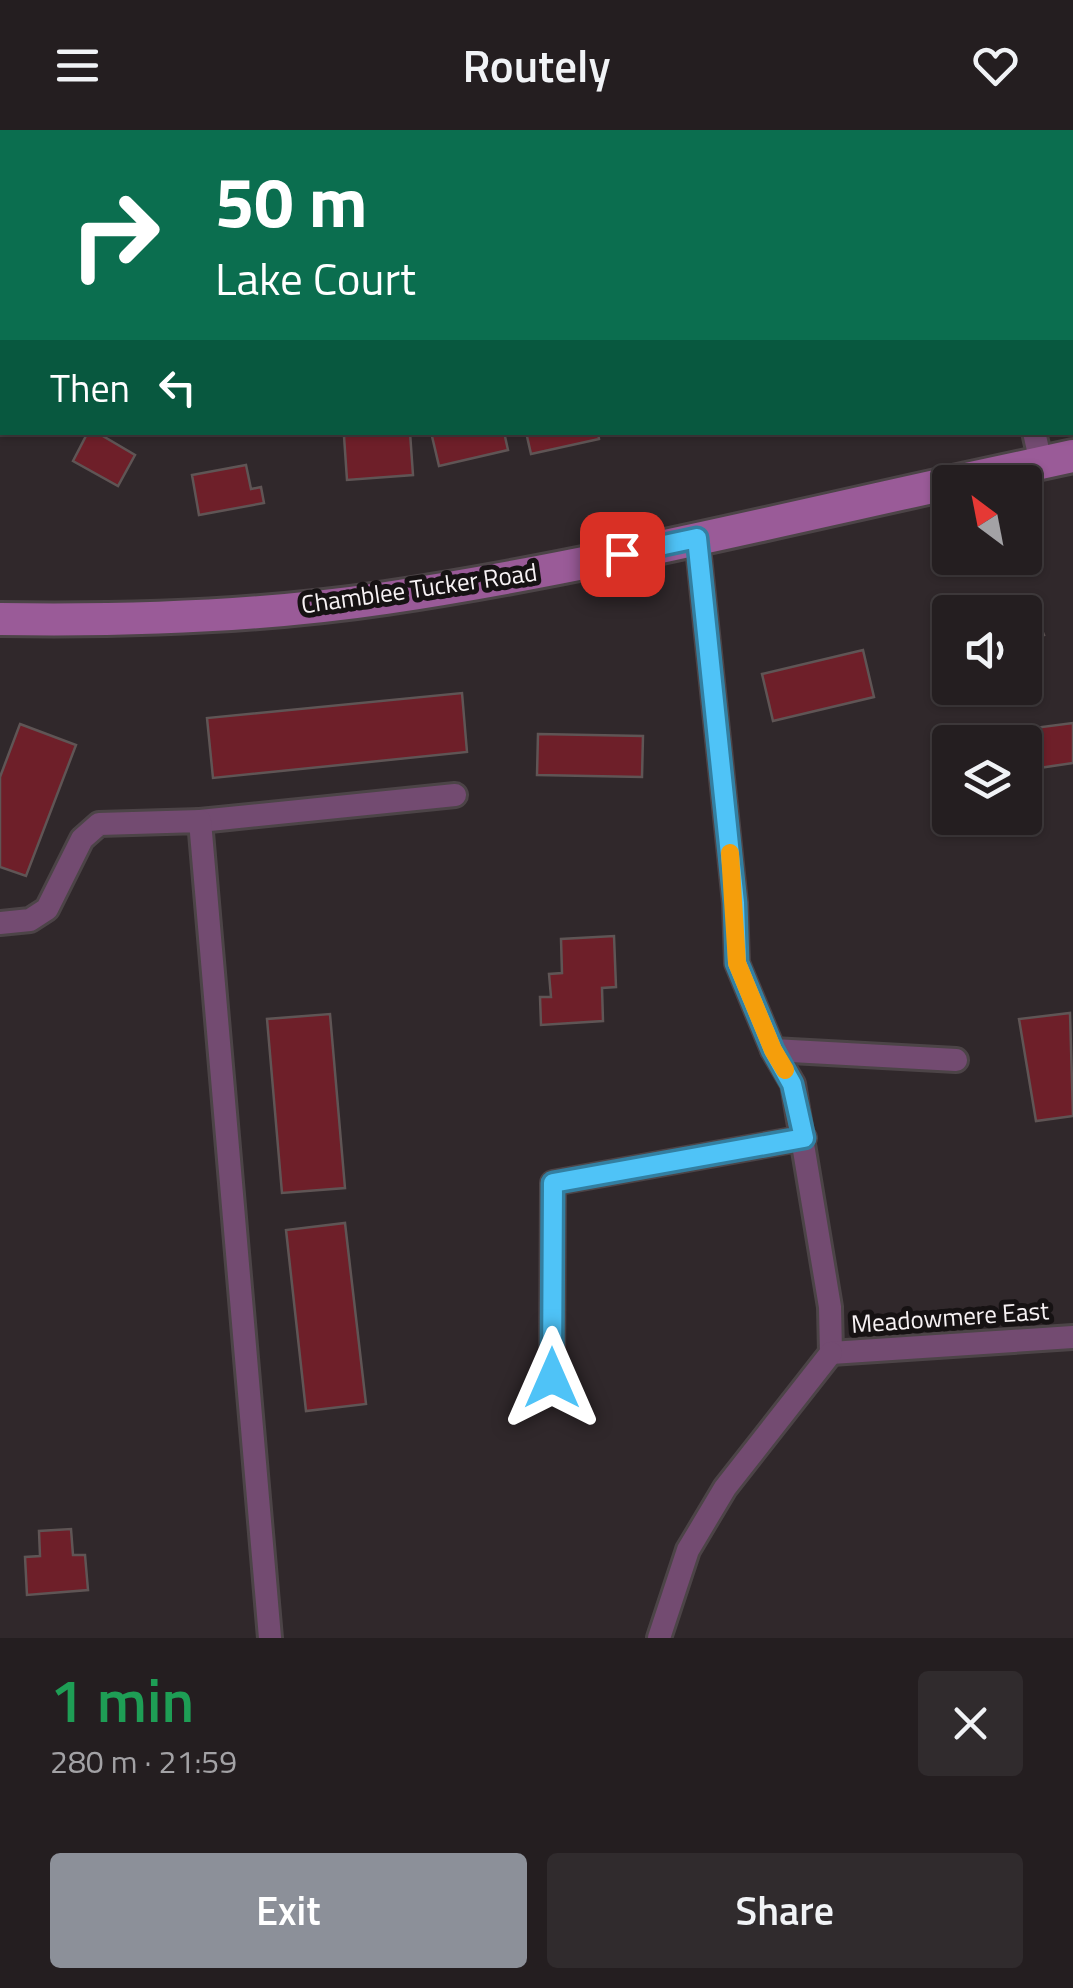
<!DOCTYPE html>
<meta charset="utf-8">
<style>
body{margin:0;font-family:"Titillium Web",sans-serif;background:#302b2d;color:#f1f3f6;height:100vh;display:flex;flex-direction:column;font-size:38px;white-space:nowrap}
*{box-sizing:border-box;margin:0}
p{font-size:32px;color:#a3a2a5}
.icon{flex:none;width:55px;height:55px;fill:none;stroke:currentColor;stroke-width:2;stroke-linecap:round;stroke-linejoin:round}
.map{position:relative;height:1508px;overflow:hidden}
.panel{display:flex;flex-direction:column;background:#241e20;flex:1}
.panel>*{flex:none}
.banner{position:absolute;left:0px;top:0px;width:1075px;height:305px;box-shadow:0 2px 8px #0004,0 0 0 2px #413c3e;background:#0b6e4f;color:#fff;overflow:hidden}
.needle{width:65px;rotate:328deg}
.tools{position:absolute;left:932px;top:335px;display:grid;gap:20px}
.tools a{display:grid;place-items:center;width:110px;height:110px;border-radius:10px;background:#241e20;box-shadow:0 2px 8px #0004,0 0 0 2px #413c3e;font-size:50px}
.pin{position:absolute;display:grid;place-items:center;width:85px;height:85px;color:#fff;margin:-42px;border-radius:20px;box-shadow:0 5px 15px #0006}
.me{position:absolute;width:110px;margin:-55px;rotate:0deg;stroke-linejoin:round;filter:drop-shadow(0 0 8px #0008)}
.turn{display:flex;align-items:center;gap:35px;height:210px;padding:0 50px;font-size:45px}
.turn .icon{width:130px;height:130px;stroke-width:2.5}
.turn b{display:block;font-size:70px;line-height:85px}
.then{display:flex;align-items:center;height:95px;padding:0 50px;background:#0003;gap:20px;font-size:38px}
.round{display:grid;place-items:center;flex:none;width:105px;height:105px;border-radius:10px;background:#302b2d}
.head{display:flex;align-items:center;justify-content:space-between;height:170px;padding:0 50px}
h1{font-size:60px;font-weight:600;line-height:75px;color:#1e9e55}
.action{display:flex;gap:20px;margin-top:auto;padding:20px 50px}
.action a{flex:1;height:115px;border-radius:10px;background:#8c9099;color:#fff;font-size:40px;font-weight:600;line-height:115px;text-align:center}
.action a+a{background:#302b2d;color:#f1f3f6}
header{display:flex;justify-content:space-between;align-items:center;height:130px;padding:0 50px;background:#241e20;font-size:45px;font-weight:600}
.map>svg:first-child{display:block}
.building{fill:#6e1f29;stroke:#5f5555;stroke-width:2.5}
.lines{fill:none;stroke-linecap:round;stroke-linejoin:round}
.service-casing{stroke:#4c4447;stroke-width:16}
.minor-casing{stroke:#4c4447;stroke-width:28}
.secondary-casing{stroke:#4c4447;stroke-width:38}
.service{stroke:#734b71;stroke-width:11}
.minor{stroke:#734b71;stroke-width:22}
.secondary{stroke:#9a5b98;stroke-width:32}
.route-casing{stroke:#337fa1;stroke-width:25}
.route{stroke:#4fc3f7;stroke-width:18}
.slow{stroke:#f59e0b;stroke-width:18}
.labels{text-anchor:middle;stroke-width:10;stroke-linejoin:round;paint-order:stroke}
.street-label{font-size:25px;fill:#f7f2f4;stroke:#161213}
</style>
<header><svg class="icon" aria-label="menu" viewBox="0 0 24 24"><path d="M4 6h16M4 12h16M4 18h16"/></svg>Routely<svg class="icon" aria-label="heart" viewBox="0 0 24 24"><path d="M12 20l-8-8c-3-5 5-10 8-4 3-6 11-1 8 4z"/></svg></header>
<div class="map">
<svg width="1073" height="1508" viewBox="0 0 1073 1508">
<rect width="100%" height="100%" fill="#30282b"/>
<!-- building -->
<g class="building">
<path d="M88 302H96L135 325 118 356 73 331Z"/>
<path d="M410 302 413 345 347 350 344 306Z"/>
<path d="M431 302H504L508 320 439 336Z"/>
<path d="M526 302H598L599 309 531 324Z"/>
<path d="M246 335 251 359 261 357 264 373 199 385 192 345Z"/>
<path d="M1028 466 1044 505 1025 513V482H987Z"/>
<path d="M863 520 874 567 773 591 762 544Z"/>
<path d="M462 563 467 622 213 648 207 588Z"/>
<path d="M1073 593V633L1039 638 1034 598Z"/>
<path d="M20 594 76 615 26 746 0 737V647Z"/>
<path d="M538 604 643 606 642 647 537 645Z"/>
<path d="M614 806 616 857 602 858 603 891 541 895 540 867H551L549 844 562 843 561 809Z"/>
<path d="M1070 883 1073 986 1036 991 1019 889Z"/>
<path d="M330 884 345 1058 282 1063 267 889Z"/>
<path d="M345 1093 366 1274 306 1281 286 1100Z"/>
<path d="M71 1399 73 1425H85L88 1460 27 1465 25 1427 40 1426 39 1401Z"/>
</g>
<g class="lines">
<!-- service casing -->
<g class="service-casing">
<g id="service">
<path d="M319 0 322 2"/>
<path d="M393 2 397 0"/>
</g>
</g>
<!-- minor casing -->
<g class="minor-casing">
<g id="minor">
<path d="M969 0 970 2"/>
<path d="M1034 302 1041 333"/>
<path d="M697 408 735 773 737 833 773 920 793 954 830 1177 831 1223"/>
<path d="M200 691 455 665"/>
<path d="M0 793 30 790 47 779 82 709 99 694 200 691 270 1508"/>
<path d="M773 920 956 930"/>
<path d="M831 1223 1073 1207"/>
<path d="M552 1248 553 1053 804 1008"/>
<path d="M659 1508 688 1420 725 1358 831 1223"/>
</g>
</g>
<!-- secondary casing -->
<g class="secondary-casing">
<g id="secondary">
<path d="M953 352 1073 326"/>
<path d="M0 489C128 491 258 487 386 468 575 440 763 394 950 353"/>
</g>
</g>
<!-- service -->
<use href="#service" class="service"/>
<!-- minor -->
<use href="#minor" class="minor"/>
<!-- secondary -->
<use href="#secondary" class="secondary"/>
</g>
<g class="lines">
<!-- route casing -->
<g class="route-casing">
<path id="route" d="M552 1248 553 1053 804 1008 792 954 773 920 737 833 735 773 697 408 622 424"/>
</g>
<!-- route -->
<use href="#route" class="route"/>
<!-- slow -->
<path class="slow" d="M730 723 737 833 773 920 785 940"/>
</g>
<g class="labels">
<!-- street labels -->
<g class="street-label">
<text transform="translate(419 458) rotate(-8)" y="9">Chamblee Tucker Road</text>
<text transform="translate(950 1187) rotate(-4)" y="9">Meadowmere East</text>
</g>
</g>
</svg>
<div class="tools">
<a><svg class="needle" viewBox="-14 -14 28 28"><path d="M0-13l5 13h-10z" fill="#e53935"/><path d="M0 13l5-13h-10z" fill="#a3a2a5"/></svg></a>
<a><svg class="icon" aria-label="sound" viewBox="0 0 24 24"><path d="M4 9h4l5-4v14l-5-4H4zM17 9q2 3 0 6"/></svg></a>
<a><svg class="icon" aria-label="layers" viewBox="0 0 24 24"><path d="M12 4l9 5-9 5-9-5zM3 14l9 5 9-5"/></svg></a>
</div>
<div class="pin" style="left:622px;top:424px;background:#d93025"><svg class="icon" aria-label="arrive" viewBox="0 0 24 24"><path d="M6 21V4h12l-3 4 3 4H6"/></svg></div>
<svg class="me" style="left:552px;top:1248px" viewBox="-20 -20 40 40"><path d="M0-17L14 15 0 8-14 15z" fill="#4fc3f7" stroke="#fff" stroke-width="4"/></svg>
<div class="banner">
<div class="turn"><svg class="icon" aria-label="right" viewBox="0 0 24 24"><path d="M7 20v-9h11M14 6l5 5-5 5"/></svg><div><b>50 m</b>Lake Court</div></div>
<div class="then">Then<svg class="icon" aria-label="left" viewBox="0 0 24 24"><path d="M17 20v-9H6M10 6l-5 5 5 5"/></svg></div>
</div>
</div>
<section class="panel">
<div class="head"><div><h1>1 min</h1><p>280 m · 21:59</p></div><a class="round"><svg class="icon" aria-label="close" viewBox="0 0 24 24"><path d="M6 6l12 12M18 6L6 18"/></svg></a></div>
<div class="action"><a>Exit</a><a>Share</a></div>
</section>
